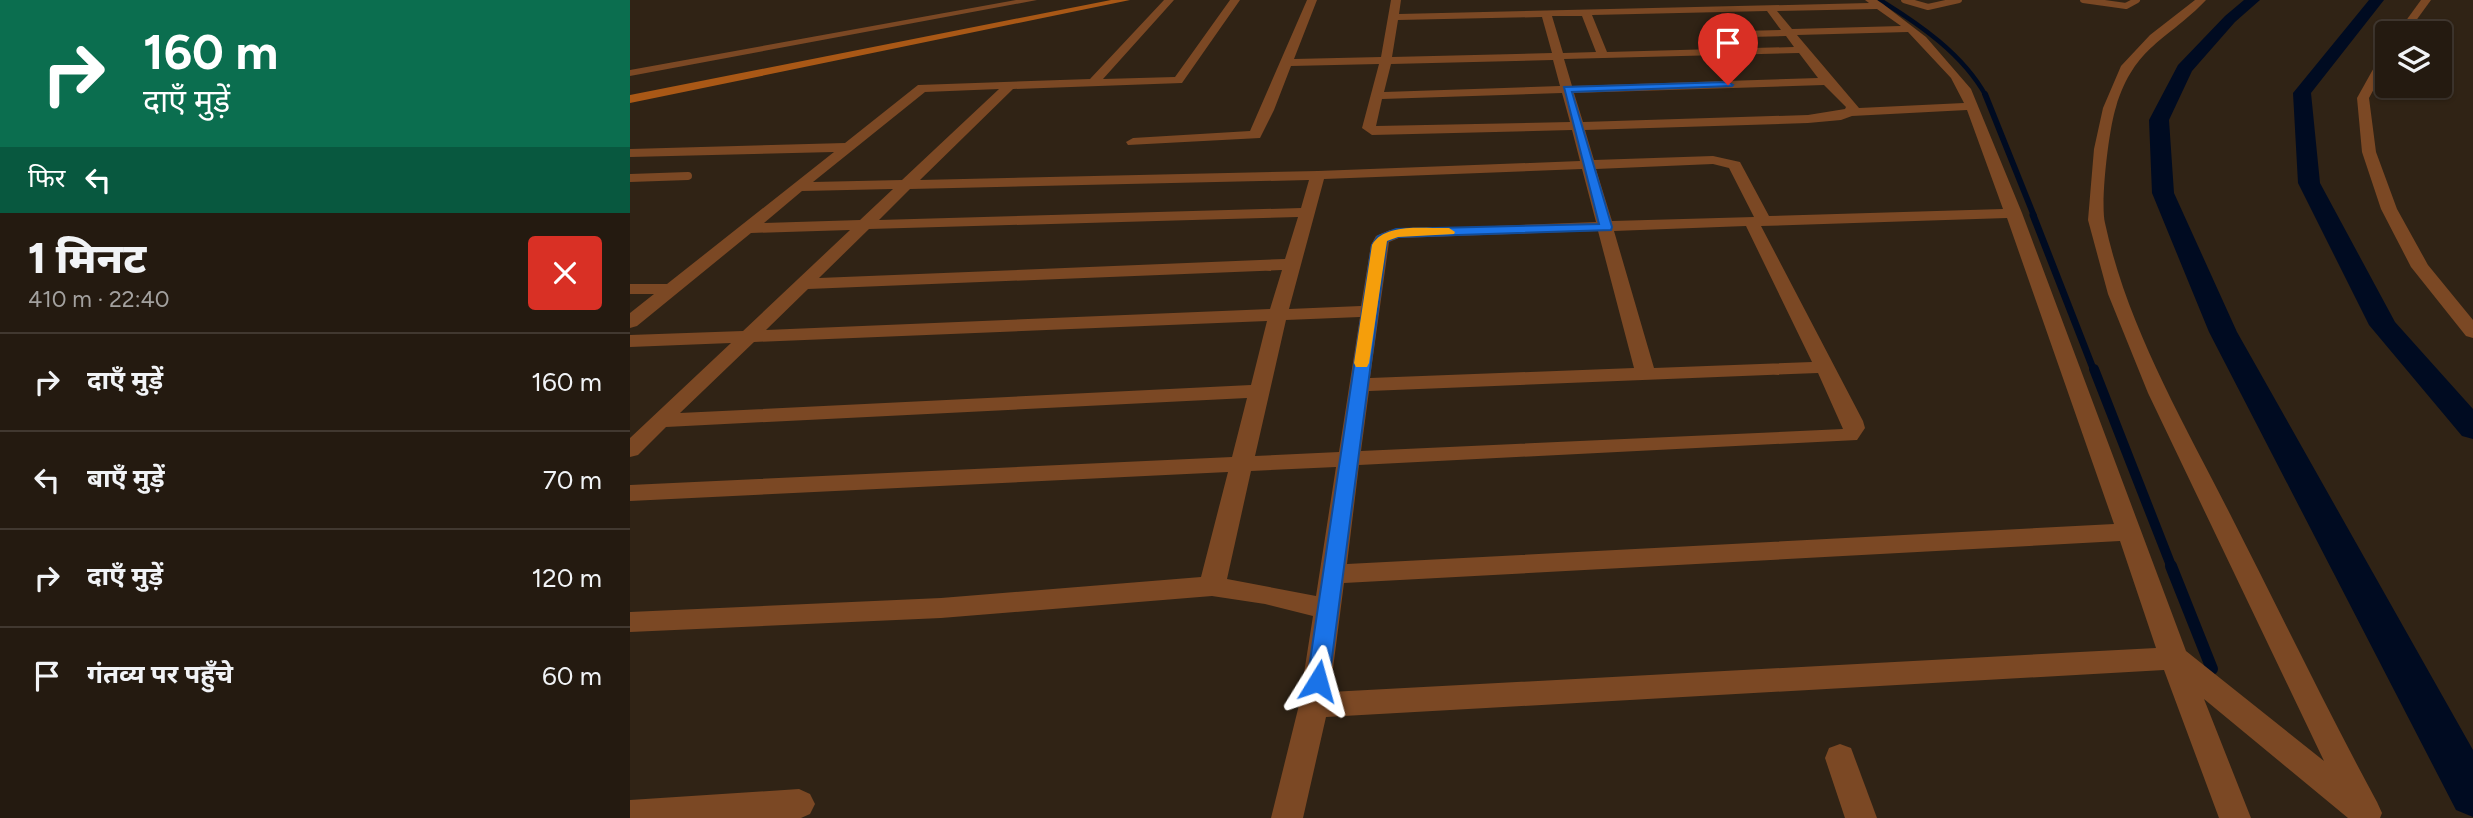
<!DOCTYPE html>
<html lang="hi">
<meta charset="utf-8">
<style>
body{margin:0;font-family:Figtree,"Noto Sans Devanagari",sans-serif;background:#2c2319;color:#f1f3f6;height:100vh;display:flex;flex-direction:column;font-size:26px;white-space:nowrap}
*{box-sizing:border-box;margin:0}
p{font-size:23px;color:#a3a19f}
.icon{flex:none;width:38px;height:38px;fill:none;stroke:currentColor;stroke-width:2;stroke-linecap:round;stroke-linejoin:round}
.map{position:relative;flex:1;overflow:hidden}
.drawer{display:flex;flex-direction:column;background:#241a10;width:630px}
.drawer>*{flex:none}
.banner{background:#0b6e4f;color:#fff;overflow:hidden}
.buttons{position:absolute;left:1745px;top:21px;display:grid;gap:14px}
.buttons a{display:grid;place-items:center;width:77px;height:77px;border-radius:7px;background:#241a10;box-shadow:0 2px 5px #0004,0 0 0 2px #413830;font-size:35px}
.pin{position:absolute;display:grid;place-items:center;width:60px;height:60px;color:#fff;margin:-72px -30px;border-radius:50% 50% 50% 0;rotate:-45deg;box-shadow:0 0 7px #0007}
.pin .icon{rotate:45deg}
.me{position:absolute;width:77px;margin:-38px;rotate:8deg;stroke-linejoin:round;filter:drop-shadow(0 0 5px #0008)}
.turn{display:flex;align-items:center;gap:24px;height:147px;padding:0 28px;font-size:32px}
.turn .icon{width:91px;height:91px;stroke-width:2.5}
.turn b{display:block;font-size:49px;line-height:60px}
.then{display:flex;align-items:center;height:66px;padding:0 28px;background:#0003;gap:14px;font-size:26px}
.round{display:grid;place-items:center;flex:none;width:74px;height:74px;border-radius:7px;background:#2c2319}
.overview{display:flex;align-items:center;justify-content:space-between;height:119px;padding:0 28px}
h1{font-size:42px;font-weight:800;line-height:52px}
ul{padding:0;list-style:none}
li{display:flex;align-items:center;gap:21px;height:98px;padding:0 28px;border-top:2px solid #413830}
li div{flex:1}
li b{display:block;font-size:26px}
li em{font-style:normal}
main{display:flex;flex:1;min-height:0}
.map>svg:first-child{display:block}
.lines{fill:none;stroke-linecap:round;stroke-linejoin:round}
.stream-far4{stroke:#000b21;stroke-width:4.5}
.stream-far3{stroke:#000b21;stroke-width:6}
.stream-far2{stroke:#000b21;stroke-width:7}
.stream-far1{stroke:#000b21;stroke-width:10}
.stream{stroke:#000b21;stroke-width:12}
.canal{fill:#000b21;fill-rule:evenodd}
.lane-far1{stroke:#7b4824;stroke-width:6}
.lane{stroke:#7b4824;stroke-width:8}
.street{fill:#7b4824;fill-rule:evenodd}
.secondary{fill:#a95816;fill-rule:evenodd}
.route{fill:#1a73e8;stroke:#114b97;stroke-width:2}
.slow{fill:#f59e0b}
</style>
<main>
<section class="drawer">
<div class="banner">
<div class="turn"><svg class="icon" aria-label="right" viewBox="0 0 24 24"><path d="M7 20v-9h11M14 6l5 5-5 5"/></svg><div><b>160 m</b>दाएँ मुड़ें</div></div>
<div class="then">फिर<svg class="icon" aria-label="left" viewBox="0 0 24 24"><path d="M17 20v-9H6M10 6l-5 5 5 5"/></svg></div>
</div>
<div class="overview"><div><h1>1 मिनट</h1><p>410 m · 22:40</p></div><a class="round" style="background:#d93025;color:#fff"><svg class="icon" aria-label="close" viewBox="0 0 24 24"><path d="M6 6l12 12M18 6L6 18"/></svg></a></div>
<ul>
<li><svg class="icon" aria-label="right" viewBox="0 0 24 24"><path d="M7 20v-9h11M14 6l5 5-5 5"/></svg><div><b>दाएँ मुड़ें</b></div><em>160 m</em></li>
<li><svg class="icon" aria-label="left" viewBox="0 0 24 24"><path d="M17 20v-9H6M10 6l-5 5 5 5"/></svg><div><b>बाएँ मुड़ें</b></div><em>70 m</em></li>
<li><svg class="icon" aria-label="right" viewBox="0 0 24 24"><path d="M7 20v-9h11M14 6l5 5-5 5"/></svg><div><b>दाएँ मुड़ें</b></div><em>120 m</em></li>
<li><svg class="icon" aria-label="arrive" viewBox="0 0 24 24"><path d="M6 21V4h12l-3 4 3 4H6"/></svg><div><b>गंतव्य पर पहुँचे</b></div><em>60 m</em></li>
</ul>
</section>
<div class="map">
<svg width="1843" height="818" viewBox="0 0 1843 818">
<rect width="100%" height="100%" fill="#302315"/>
<g class="lines">
<!-- stream-far4 -->
<path class="stream-far4" d="M1250 0C1289 24 1333 54 1356 96"/>
<!-- stream-far3 -->
<path class="stream-far3" d="M1355 94 1404 216"/>
<!-- stream-far2 -->
<path class="stream-far2" d="M1403 215 1464 371"/>
<!-- stream-far1 -->
<path class="stream-far1" d="M1464 369 1542 568"/>
<!-- stream -->
<path class="stream" d="M1541 566 1582 669"/>
<!-- canal -->
<g class="canal">
<path d="M1614 0H1630L1605 22 1562 71 1539 120 1544 193 1607 332 1843 750V817L1826 810 1579 332 1522 193 1519 120 1548 65 1595 16Z"/>
<path d="M1739 0H1754L1681 93 1690 183 1765 322 1843 409V439L1832 436 1739 325 1668 183 1663 93Z"/>
</g>
<!-- lane-far1 -->
<g class="lane-far1">
<path d="M1274 0 1298 7 1329 0"/>
<path d="M1453 0 1496 6 1507 0"/>
</g>
<!-- lane -->
<path class="lane" d="M0 178 58 176"/>
<!-- street -->
<g class="street">
<path d="M386 0H407L0 76V70Z"/>
<path d="M534 0H544L473 79 545 77 600 0H610L552 83 383 89 290 180 688 171 950 161 942 130 742 135 732 128 749 64 661 66 644 110 630 138 498 145 496 142 503 138 620 131 677 0H687L664 59 751 57 761 0H771L769 14 1239 3 1235 0H1247L1253 4 1296 37 1341 89 1392 213 1556 651 1694 761 1518 393 1478 294 1458 220 1464 149 1473 108 1491 66 1520 35 1565 0H1576C1537 41 1505 45 1486 107 1479 128 1470 202 1475 223 1497 326 1553 421 1600 514 1649 610 1696 708 1747 802L1752 813 1750 818H1718L1574 699 1621 818H1589L1534 670 696 717 673 818H641L669 705 683 616 635 604 582 596 311 618 0 632V612L311 598 571 577 598 472 0 501V485L602 457 617 398 36 427 8 455 0 457V438L101 343 0 347V335L113 331 220 230 121 233 7 326 0 328V313L24 294H0V284H37L204 152 0 157V149L215 143 288 85 460 79ZM1247 9 1271 26 1162 29 1147 11ZM1137 11 1151 30 1076 32 1071 35 1076 38 1156 36 1164 47 977 52 962 15ZM922 16H952L966 52 933 53ZM912 17 922 53 762 57 768 20ZM1278 32 1321 78 1334 103 1229 108 1167 35ZM1169 53 1188 78 942 86 934 59ZM923 60 930 86 754 92 761 64ZM1194 85 1216 107 1215 109 1178 115 953 122 944 93ZM369 89 272 180 183 182 295 92ZM932 93 940 122 746 126 752 99ZM1337 110 1373 209 1139 216 1110 162 1083 156 964 160 955 130 1178 123 1211 120 1222 116ZM1083 164 1099 168 1124 217 982 221 966 169ZM952 169 966 222 760 230 746 236 741 245 731 306 659 309 694 179ZM679 180 671 208 249 220 280 189ZM263 189 230 220 134 223 172 191ZM668 217 655 259 189 278 239 229ZM1377 218 1484 524 717 564 729 465 1227 440 1235 428 1233 421 1131 226ZM1116 226 1182 362 1024 368 984 231ZM968 231 1004 368 740 378 759 242 769 238ZM652 270 640 309 136 330 178 289ZM730 317 709 452 625 456 656 320ZM637 321 621 385 50 413 124 342ZM1188 373 1213 429 731 451 739 391ZM706 467 686 596 597 579 621 471ZM1490 541 1526 648 700 692 714 583Z"/>
<path d="M1791 0H1801L1777 33H1767Z"/>
<path d="M1757 52V65L1739 98 1746 152 1767 209 1798 265 1843 320V338L1836 336 1781 267 1751 209 1732 152 1727 98 1751 55Z"/>
<path d="M1210 744 1221 748 1247 818H1215L1195 758 1199 748Z"/>
<path d="M169 789 180 794 185 804 180 814 171 818H0V800Z"/>
</g>
<!-- secondary -->
<path class="secondary" d="M481 0H500L0 103V95Z"/>
</g>
<!-- route -->
<path class="route" d="M1098 82 1103 85 1102 86 942 92 982 227 981 230 768 237 757 241 699 681 695 687 688 690 680 687 677 681 742 245 748 236 766 229 969 224 934 87Z"/>
<!-- slow -->
<path class="slow" d="M819 228 825 232 824 234 768 237 757 241 739 363 737 367H726L724 363 742 245C755 222 796 229 819 228Z"/>
</svg>
<div class="buttons">
<a><svg class="icon" aria-label="layers" viewBox="0 0 24 24"><path d="M12 4l9 5-9 5-9-5zM3 14l9 5 9-5"/></svg></a>
</div>
<div class="pin" style="left:1098px;top:85px;background:#d93025"><svg class="icon" aria-label="arrive" viewBox="0 0 24 24"><path d="M6 21V4h12l-3 4 3 4H6"/></svg></div>
<svg class="me" style="left:688px;top:681px" viewBox="-20 -20 40 40"><path d="M0-17L14 15 0 8-14 15z" fill="#1a73e8" stroke="#fff" stroke-width="4"/></svg>
</div>
</main>
